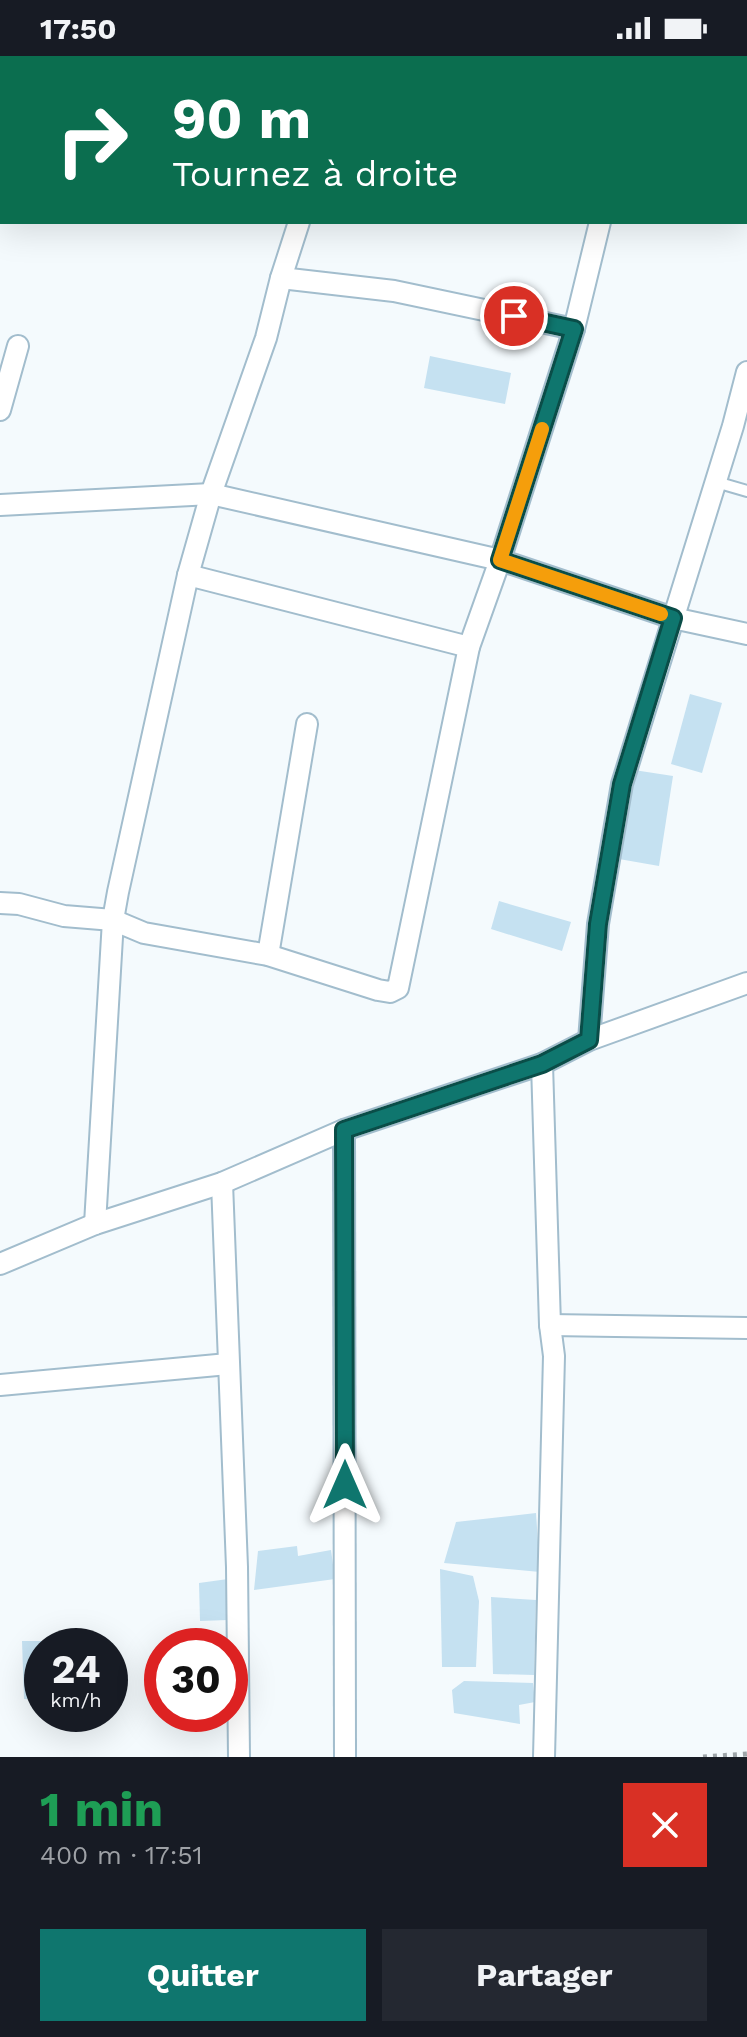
<!DOCTYPE html>
<html lang="fr">
<meta charset="utf-8">
<style>
body{margin:0;font-family:"Work Sans",sans-serif;background:#242831;color:#f1f3f6;height:100vh;display:flex;flex-direction:column;font-size:30px;white-space:nowrap}
*{box-sizing:border-box;margin:0}
p{font-size:26px;color:#9ea1a6}
.icon{flex:none;width:44px;height:44px;fill:none;stroke:currentColor;stroke-width:2;stroke-linecap:round;stroke-linejoin:round}
.map{position:relative;height:1701px;overflow:hidden}
.panel{display:flex;flex-direction:column;background:#171b24;flex:1}
.panel>*{flex:none}
.banner{position:absolute;left:0px;top:0px;width:748px;height:168px;box-shadow:0 8px 32px #0002;background:#0b6e4f;color:#fff;overflow:hidden}
.speed{position:absolute;left:24px;top:1572px;display:flex;gap:16px;font-size:40px;font-weight:700;text-align:center}
.speed>*{display:grid;place-content:center;width:104px;height:104px;border-radius:50%;background:#171b24;box-shadow:0 8px 32px #0002;line-height:1}
.speed small{font-size:20px;font-weight:400}
.speed .limit{border:12px solid #d22;background:#fff;color:#111}
.pin{position:absolute;display:grid;place-items:center;width:68px;height:68px;color:#fff;margin:-34px;border:4px solid #fff;border-radius:50%;box-shadow:0 2px 8px #0007}
.me{position:absolute;width:88px;margin:-44px;rotate:0deg;stroke-linejoin:round;filter:drop-shadow(0 0 6px #0008)}
.turn{display:flex;align-items:center;gap:28px;height:168px;padding:0 40px;font-size:36px}
.turn .icon{width:104px;height:104px;stroke-width:2.5}
.turn b{display:block;font-size:56px;line-height:68px}
.round{display:grid;place-items:center;flex:none;width:84px;height:84px;border-radius:0px;background:#242831}
.headline{display:flex;align-items:center;justify-content:space-between;height:136px;padding:0 40px}
h1{font-size:48px;font-weight:700;line-height:60px;color:#1e9e55}
.action{display:flex;gap:16px;margin-top:auto;padding:16px 40px}
.action a{flex:1;height:92px;border-radius:0px;background:#0f766e;color:#fff;font-size:32px;font-weight:700;line-height:92px;text-align:center}
.action a+a{background:#242831;color:#f1f3f6}
.status{display:flex;justify-content:space-between;align-items:center;height:56px;padding:0 40px;background:#171b24;direction:ltr}
.status svg{height:22px;fill:currentColor}
.map>svg:first-child{display:block}
.building{fill:#c5e1f1}
.lines{fill:none;stroke-linecap:round;stroke-linejoin:round}
.lane-casing{stroke:#a2bdcd;stroke-width:14}
.street-casing{stroke:#a2bdcd;stroke-width:24}
.path{stroke:#9ea5a9;stroke-width:5;stroke-dasharray:4 6;stroke-linecap:butt}
.lane{stroke:#fff;stroke-width:10}
.street{stroke:#fff;stroke-width:20}
.route-casing{stroke:#0a4d48;stroke-width:20}
.route{stroke:#0f766e;stroke-width:14}
.slow{stroke:#f59e0b;stroke-width:14}
</style>
<div class="status"><b>17:50</b><svg viewBox="0 0 49 12"><path d="M0 12V9h3v3zM5 12V6h3v6zM10 12V3h3v9zM15 12V0h3v12zM26 1h20v11H26zM47 4h2v5h-2z"/></svg></div>
<div class="map">
<svg width="747" height="1701" viewBox="0 0 747 1701">
<rect width="100%" height="100%" fill="#f4fafd"/>
<!-- building -->
<g class="building">
<path d="M430 300 511 317 505 348 424 332Z"/>
<path d="M690 638 722 647 702 717 671 708Z"/>
<path d="M634 714 673 720 659 810 619 803Z"/>
<path d="M499 845 571 866 562 895 491 873Z"/>
<path d="M536 1457 540 1516 444 1507 456 1466Z"/>
<path d="M297 1490 298 1500 331 1494 335 1523 254 1534 258 1495Z"/>
<path d="M440 1513 473 1520 479 1545 476 1611H442Z"/>
<path d="M228 1523V1564L200 1565 199 1527Z"/>
<path d="M491 1541 536 1544 534 1619 493 1618Z"/>
<path d="M22 1585H75V1590H42V1644L24 1643Z"/>
<path d="M464 1625 533 1627 535 1646 519 1649 520 1668 454 1657 452 1634Z"/>
</g>
<g class="lines">
<!-- lane casing -->
<g class="lane-casing">
<path id="lane" d="M716 426 747 435"/>
</g>
<!-- street casing -->
<g class="street-casing">
<g id="street">
<path d="M332 2V0"/>
<path d="M635 2 636 0"/>
<path d="M746 93H747"/>
<path d="M281 222 394 235 574 273"/>
<path d="M0 354 18 290"/>
<path d="M0 449 211 438 500 504 673 562 747 578"/>
<path d="M188 519 469 591"/>
<path d="M0 847 19 848 64 860 113 864 144 877 268 899 378 934 390 936 398 932 469 591 500 504 574 273 600 166"/>
<path d="M268 899 307 668"/>
<path d="M589 984 598 868 622 728 733 370 747 316"/>
<path d="M542 1008 550 1269 554 1300 544 1701"/>
<path d="M344 1074 345 1701"/>
<path d="M222 1127 237 1511 239 1701"/>
<path d="M95 1168 113 864 118 836 188 519 211 438 266 282 281 222 299 166"/>
<path d="M0 1208 95 1168 222 1127 344 1074 542 1008 589 984 747 927"/>
<path d="M550 1269 747 1272"/>
<path d="M0 1329 228 1308"/>
</g>
</g>
<!-- path -->
<path class="path" d="M703 1701 747 1698"/>
<!-- lane -->
<use href="#lane" class="lane"/>
<!-- street -->
<use href="#street" class="street"/>
</g>
<g class="lines">
<!-- route casing -->
<g class="route-casing">
<path id="route" d="M345 1429 344 1074 542 1008 589 984 598 868 622 728 673 562 500 504 574 273 514 260"/>
</g>
<!-- route -->
<use href="#route" class="route"/>
<!-- slow -->
<path class="slow" d="M542 373 500 504 661 558"/>
</g>
</svg>
<div class="speed"><div>24<small>km/h</small></div><div class="limit">30</div></div>
<div class="pin" style="left:514px;top:260px;background:#d93025"><svg class="icon" aria-label="arrive" viewBox="0 0 24 24"><path d="M6 21V4h12l-3 4 3 4H6"/></svg></div>
<svg class="me" style="left:345px;top:1429px" viewBox="-20 -20 40 40"><path d="M0-17L14 15 0 8-14 15z" fill="#0f766e" stroke="#fff" stroke-width="4"/></svg>
<div class="banner">
<div class="turn"><svg class="icon" aria-label="right" viewBox="0 0 24 24"><path d="M7 20v-9h11M14 6l5 5-5 5"/></svg><div><b>90 m</b>Tournez à droite</div></div>
</div>
</div>
<section class="panel">
<div class="headline"><div><h1>1 min</h1><p>400 m · 17:51</p></div><a class="round" style="background:#d93025;color:#fff"><svg class="icon" aria-label="close" viewBox="0 0 24 24"><path d="M6 6l12 12M18 6L6 18"/></svg></a></div>
<div class="action"><a>Quitter</a><a>Partager</a></div>
</section>
